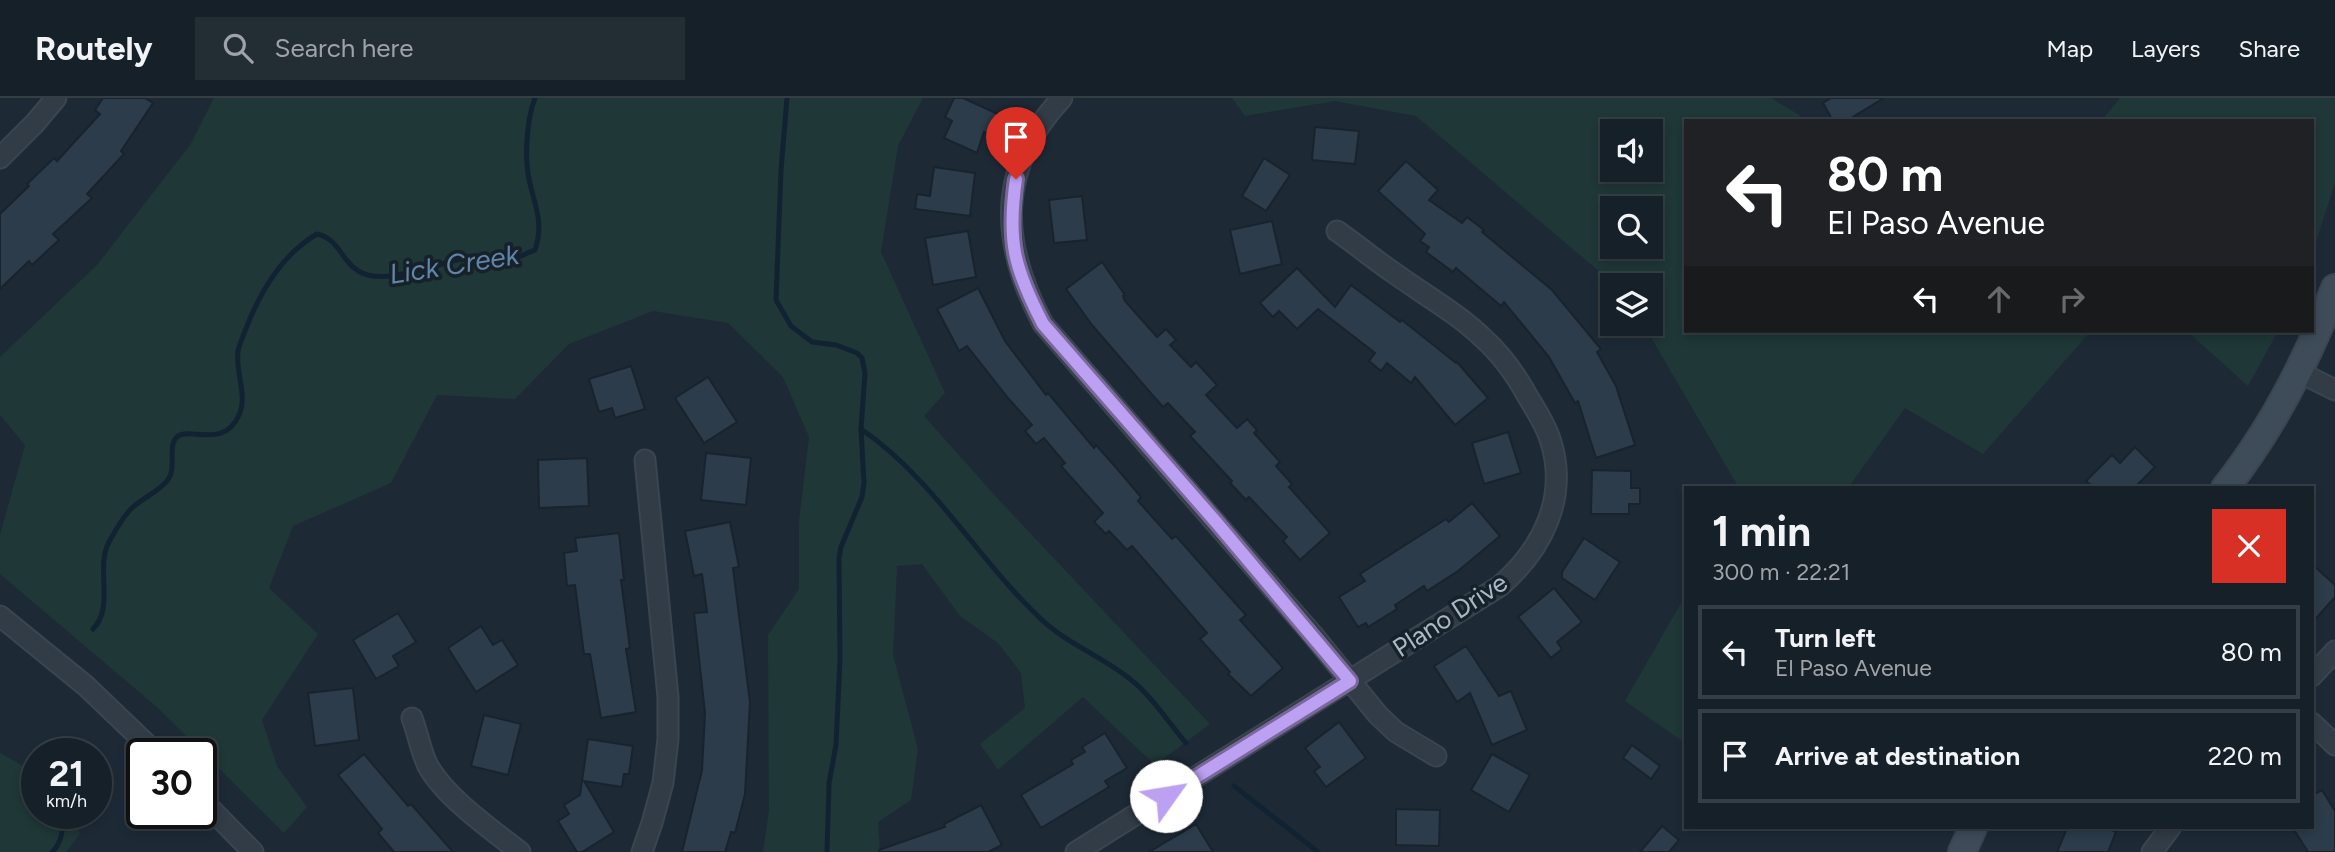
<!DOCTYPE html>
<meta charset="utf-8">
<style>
body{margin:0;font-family:Figtree,sans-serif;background:#232d34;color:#f1f3f6;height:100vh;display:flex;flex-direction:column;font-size:26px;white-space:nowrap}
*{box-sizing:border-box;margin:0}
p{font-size:23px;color:#9ea3a8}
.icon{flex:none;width:38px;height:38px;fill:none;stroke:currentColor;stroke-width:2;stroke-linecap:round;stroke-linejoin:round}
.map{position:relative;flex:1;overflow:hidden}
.side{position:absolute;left:1684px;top:388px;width:630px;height:343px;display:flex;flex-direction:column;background:#162028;border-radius:0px;box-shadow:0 4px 10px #0003,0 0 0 2px #353e45}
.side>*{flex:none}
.guide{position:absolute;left:1684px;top:21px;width:630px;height:214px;border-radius:0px;box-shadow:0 4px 10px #0003,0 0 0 2px #353e45;background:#202124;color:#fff;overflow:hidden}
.fabs{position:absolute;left:1600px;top:21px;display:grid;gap:14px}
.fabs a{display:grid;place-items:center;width:63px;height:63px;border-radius:0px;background:#162028;box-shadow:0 4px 10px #0003,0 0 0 2px #353e45;font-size:35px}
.speed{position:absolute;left:21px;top:640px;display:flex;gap:14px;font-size:35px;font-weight:700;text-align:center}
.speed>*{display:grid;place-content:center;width:91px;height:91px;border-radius:50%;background:#162028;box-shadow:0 4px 10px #0003,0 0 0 2px #353e45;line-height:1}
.speed small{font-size:18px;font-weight:400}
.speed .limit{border:4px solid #111;border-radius:10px;background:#fff;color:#111}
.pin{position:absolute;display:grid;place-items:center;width:60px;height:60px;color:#fff;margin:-72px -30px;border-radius:50% 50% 50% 0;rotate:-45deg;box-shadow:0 0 7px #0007}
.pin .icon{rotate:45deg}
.me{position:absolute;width:77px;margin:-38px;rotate:58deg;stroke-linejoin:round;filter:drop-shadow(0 0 5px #0008)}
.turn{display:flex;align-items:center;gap:24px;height:147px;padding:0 28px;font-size:32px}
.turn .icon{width:91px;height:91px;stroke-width:2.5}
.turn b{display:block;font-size:49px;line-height:60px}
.lanes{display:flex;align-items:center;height:66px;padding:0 28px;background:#0003;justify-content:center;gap:35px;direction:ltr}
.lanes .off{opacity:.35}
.round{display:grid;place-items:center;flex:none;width:74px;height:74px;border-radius:0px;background:#232d34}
.headline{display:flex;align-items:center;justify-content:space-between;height:119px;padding:0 28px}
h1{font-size:42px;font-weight:700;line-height:52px}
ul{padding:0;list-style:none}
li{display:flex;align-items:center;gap:21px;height:94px;margin:0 14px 10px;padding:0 14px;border:4px solid #353e45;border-radius:0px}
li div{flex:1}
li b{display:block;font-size:26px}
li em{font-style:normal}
header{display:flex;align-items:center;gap:42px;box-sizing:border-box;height:98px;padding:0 35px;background:#162028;border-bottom:2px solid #353e45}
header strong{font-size:33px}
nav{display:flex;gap:38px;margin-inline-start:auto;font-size:24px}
.search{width:490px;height:63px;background:#232d34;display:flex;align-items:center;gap:18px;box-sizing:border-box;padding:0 24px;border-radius:0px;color:#9ea3a8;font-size:26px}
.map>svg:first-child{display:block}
.green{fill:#1f3737;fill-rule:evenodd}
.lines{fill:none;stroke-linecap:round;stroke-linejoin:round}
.stream{stroke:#112333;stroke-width:5}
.building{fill:#2c3c4a;stroke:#18232d;stroke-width:2}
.minor-casing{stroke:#3a4550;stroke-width:23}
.secondary-casing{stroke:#3a4550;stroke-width:30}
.minor{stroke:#313c46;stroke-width:19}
.secondary{stroke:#3e4c5a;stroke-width:26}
.route-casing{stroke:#7a689d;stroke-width:18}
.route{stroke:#bca0f2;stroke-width:12}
.labels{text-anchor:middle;stroke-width:7;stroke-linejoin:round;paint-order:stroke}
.street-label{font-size:26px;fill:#aab7c4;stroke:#17212a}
.water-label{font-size:28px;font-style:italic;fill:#6085a6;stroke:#17212a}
</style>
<header>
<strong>Routely</strong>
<div class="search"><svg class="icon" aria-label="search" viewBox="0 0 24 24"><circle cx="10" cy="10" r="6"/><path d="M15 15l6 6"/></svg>Search here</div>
<nav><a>Map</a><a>Layers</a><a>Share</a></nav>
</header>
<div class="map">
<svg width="2335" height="754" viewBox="0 0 2335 754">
<rect width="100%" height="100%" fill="#1d2a36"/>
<!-- green -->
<g class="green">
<path d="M214 0H923L898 48 881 154 945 295 924 318 999 402 1210 626 1155 667 1083 599 998 672 980 646 1025 610 1021 575 998 545 960 518 922 466 897 468 893 557 918 651 911 702 878 724 880 754H763L769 713 768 537 799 491V423L809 339 783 279 728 225 653 213 569 246 515 301 437 297 391 385 293 428 269 490 318 536 262 622 277 668 307 709 284 735 158 610 0 476V437L25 347 0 317V259L97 167 190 47Z"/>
<path d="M1232 0H1771L1801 18 1797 23H1685V233H2091L1983 356 1905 310 1848 390H1739L1643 226H1650V187H1615L1416 18 1335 3 1245 18ZM1650 33V72H1612V33ZM1650 110V149H1612V110Z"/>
<path d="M2120 0H2335V85L2312 156V23H2101Z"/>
<path d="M2187 233H2278L2248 288Z"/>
<path d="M1685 498V645L1625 603Z"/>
<path d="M0 655 37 676V716H72L80 736 66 754H0Z"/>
</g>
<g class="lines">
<!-- stream -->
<g class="stream">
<path d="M787 0 781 72 776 202 791 228 812 244 836 247 857 255 862 260 865 275 861 331 864 385 862 399 841 449 839 460 840 561 836 647 829 685 827 754"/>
<path d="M861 331C934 381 977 461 1041 521 1067 546 1102 558 1130 581 1149 595 1170 626 1186 645"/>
<path d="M93 531C115 509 95 470 109 444 115 433 124 417 133 409 143 400 159 393 167 383 178 371 166 347 178 338 191 329 224 351 239 317 248 297 235 274 238 253 239 247 243 239 245 233 259 196 281 157 317 136 340 141 341 164 360 174 387 189 441 163 471 159 485 158 501 163 515 160 521 159 528 154 535 152 545 122 533 105 528 76 525 55 527 20 535 0"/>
<path d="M49 656 53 645"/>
<path d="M1234 688 1318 754"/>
<path d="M52 754C62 745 64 729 62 716"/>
</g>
</g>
<!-- building -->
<g class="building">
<path d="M103 0H145L153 5 121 53 124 56 87 96 92 100 53 136 59 142 32 167 29 163 0 191V116L29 88 27 86 54 60 57 63 100 16 95 12Z"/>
<path d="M954 0H963L1000 17 990 36 984 34 977 55 944 40 952 23 945 19Z"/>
<path d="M1831 0H1884L1846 23H1833L1823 5Z"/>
<path d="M1315 29 1359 33 1355 66 1312 62Z"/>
<path d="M1264 60 1290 77 1266 113 1242 98Z"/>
<path d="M1406 63 1438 92 1429 102 1462 125 1467 119 1484 132 1482 134 1552 192 1601 251 1597 254 1616 288 1635 347 1596 360 1578 303 1575 305 1549 259 1504 204 1501 208 1456 170 1453 174 1426 154 1429 149 1420 143 1425 136 1378 93Z"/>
<path d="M934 69 975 75 970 118 915 111 917 96 930 98Z"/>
<path d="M1082 98 1087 142 1054 145 1049 102Z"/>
<path d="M1272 123 1282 166 1240 176 1230 132Z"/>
<path d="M968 133 976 179 933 187 925 140Z"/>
<path d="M1102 164 1125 197 1123 198 1125 203 1157 239 1166 231 1176 242 1170 247 1191 269 1196 264 1217 287 1206 297 1237 330 1247 321 1257 332 1254 335 1280 364 1276 368 1292 386 1289 389 1330 435 1300 462 1283 443 1287 439 1249 399 1246 402 1230 385 1232 383 1190 338 1195 334 1168 305 1163 309 1148 292 1092 227 1066 191Z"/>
<path d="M1297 170 1335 209 1351 187 1400 224 1402 222 1456 265 1457 264 1488 300 1455 327 1415 279 1411 285 1387 265 1381 273 1369 263 1375 255 1318 211 1297 231 1279 213 1273 219 1260 205Z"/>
<path d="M978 190 1005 243 1046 297 1048 295 1094 350 1096 347 1119 373 1141 399 1138 403 1172 441 1176 438 1228 497 1246 517 1240 522 1283 570 1251 598 1228 576 1230 574 1200 541 1207 535 1132 448 1127 452 1109 433 1106 436 1094 424 1103 415 1061 368 1065 365 1044 340 1036 346 1025 333 1032 327 1008 300 967 248 959 253 937 211Z"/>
<path d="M631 268 645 311 615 320 612 310 599 314 589 281Z"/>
<path d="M708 279 737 324 704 345 675 300Z"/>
<path d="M1508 334 1521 375 1484 386 1472 345Z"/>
<path d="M2135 349 2155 369 2134 390H2094L2086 383 2112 357 2120 365Z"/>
<path d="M706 355 751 360 746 407 701 402Z"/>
<path d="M587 360 589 408 539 410 538 362Z"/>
<path d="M1592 372 1631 373V390H1640V406H1629V416H1591Z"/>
<path d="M1472 405 1500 438 1458 473 1427 493 1424 488 1395 507 1397 511 1368 529 1366 525 1358 529 1339 499 1365 483 1360 476 1446 421 1449 424Z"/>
<path d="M730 424 739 469 733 470 750 604 745 696 735 735 731 734 725 754H682L702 672 705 615 694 515 707 514 702 476 694 478 685 433Z"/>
<path d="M619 435 624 482H621L630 550 626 551 636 614 601 620 590 556H584L575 487 567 488 564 455 577 453 575 440Z"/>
<path d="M1584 440 1620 464 1595 502 1562 480V474Z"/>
<path d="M2312 466 2335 487V499L2312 525Z"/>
<path d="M1554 490 1582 524 1557 544 1562 551 1551 560 1518 519Z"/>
<path d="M398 515 416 544 393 558 399 568 376 581 353 542Z"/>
<path d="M481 528 493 547 502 542 518 567 476 594 448 550Z"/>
<path d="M1466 548 1499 598 1511 593 1527 632 1492 647 1470 595 1457 604 1434 568Z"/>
<path d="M353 590 359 642 315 648 308 595Z"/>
<path d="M484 617 521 626 508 677 471 668Z"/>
<path d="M1339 624 1366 660 1326 689 1314 673 1320 669 1305 650Z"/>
<path d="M1105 635 1127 670 1105 683 1109 689 1041 730 1021 697 1073 666 1071 662 1085 654 1082 649Z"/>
<path d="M588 641 633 648 629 676H624L622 689 584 683 614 734 582 754H577L558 723 569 716 564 707 580 697Z"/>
<path d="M1632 647 1660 668 1651 681 1623 660Z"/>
<path d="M364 656 408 708 411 706 453 754H394L378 735 382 731 338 677Z"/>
<path d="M1492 656 1530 677 1509 714 1471 692Z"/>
<path d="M2322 692 2335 713V754H2308L2293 730H2312V698Z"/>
<path d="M981 707 1002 747 988 754H879V752L945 729 944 726Z"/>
<path d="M1396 711 1440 712 1439 748 1396 747Z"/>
<path d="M1196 726 1213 754H1149Z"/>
<path d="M1662 728 1679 742 1669 754H1640Z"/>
<path d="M2067 730H2107L2116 734 2108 754H2057Z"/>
</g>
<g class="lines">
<!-- minor casing -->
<g class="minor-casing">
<g id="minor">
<path d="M1062 0C996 70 1000 145 1043 226L1313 537 1378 617 1396 634 1436 658"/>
<path d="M0 60 35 25 56 0"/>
<path d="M2297 273 2335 292"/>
<path d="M0 518 86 588 157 656"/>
<path d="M2312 578 2335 553"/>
<path d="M412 620C418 636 421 654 428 668 446 700 492 732 520 754"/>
<path d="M2312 625 2335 647"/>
<path d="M201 701 253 754"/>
<path d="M642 754 652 725 663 685 668 641V599L645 362"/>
<path d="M1076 754 1500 488C1543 451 1569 398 1550 341 1545 326 1536 312 1528 299 1516 277 1501 256 1483 240 1457 215 1426 198 1397 177 1376 163 1357 147 1337 133"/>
<path d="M2152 754 2170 730"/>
</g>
</g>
<!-- secondary casing -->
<g class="secondary-casing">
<g id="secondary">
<path d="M2225 390C2272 331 2308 260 2335 190"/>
<path d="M1962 754 1973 730"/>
</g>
</g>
<!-- minor -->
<use href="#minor" class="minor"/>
<!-- secondary -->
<use href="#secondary" class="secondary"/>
</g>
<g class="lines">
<!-- route casing -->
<g class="route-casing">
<path id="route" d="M1016 81C1007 143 1014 170 1043 226L1216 424 1350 583 1166 698"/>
</g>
<!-- route -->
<use href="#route" class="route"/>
</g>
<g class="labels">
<!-- street labels -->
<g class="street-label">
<text transform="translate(1450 517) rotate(-33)" y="9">Plano Drive</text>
</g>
<!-- water labels -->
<g class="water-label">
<text transform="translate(454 166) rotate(-9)" y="10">Lick Creek</text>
</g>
</g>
</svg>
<div class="fabs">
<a><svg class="icon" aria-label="sound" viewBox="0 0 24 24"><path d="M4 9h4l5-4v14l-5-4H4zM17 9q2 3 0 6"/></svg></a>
<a><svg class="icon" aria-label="search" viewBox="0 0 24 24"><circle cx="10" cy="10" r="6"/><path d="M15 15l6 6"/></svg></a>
<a><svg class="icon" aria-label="layers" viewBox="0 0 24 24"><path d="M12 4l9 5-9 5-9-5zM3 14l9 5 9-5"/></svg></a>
</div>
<div class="speed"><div>21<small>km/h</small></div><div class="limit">30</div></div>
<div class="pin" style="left:1016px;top:81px;background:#d93025"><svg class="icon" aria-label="arrive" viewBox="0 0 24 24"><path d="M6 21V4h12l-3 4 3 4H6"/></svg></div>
<svg class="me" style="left:1166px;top:698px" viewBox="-20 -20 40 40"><circle r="19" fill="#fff"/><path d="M0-13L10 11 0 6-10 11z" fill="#bca0f2"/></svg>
<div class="guide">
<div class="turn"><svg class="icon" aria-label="left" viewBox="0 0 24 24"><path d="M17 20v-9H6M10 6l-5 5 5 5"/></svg><div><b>80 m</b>El Paso Avenue</div></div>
<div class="lanes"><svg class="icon" aria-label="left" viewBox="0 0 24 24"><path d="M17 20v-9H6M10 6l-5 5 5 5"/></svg><svg class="icon off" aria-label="ahead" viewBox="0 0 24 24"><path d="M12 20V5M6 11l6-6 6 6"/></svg><svg class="icon off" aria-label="right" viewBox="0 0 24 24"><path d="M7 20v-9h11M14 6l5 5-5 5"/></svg></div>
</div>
<section class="side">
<div class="headline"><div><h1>1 min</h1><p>300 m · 22:21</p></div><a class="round" style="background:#d93025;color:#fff"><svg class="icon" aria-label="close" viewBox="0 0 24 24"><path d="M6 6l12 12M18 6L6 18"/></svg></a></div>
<ul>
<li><svg class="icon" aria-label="left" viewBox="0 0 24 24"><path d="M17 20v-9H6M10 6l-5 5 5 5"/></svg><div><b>Turn left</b><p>El Paso Avenue</p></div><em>80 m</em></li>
<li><svg class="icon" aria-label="arrive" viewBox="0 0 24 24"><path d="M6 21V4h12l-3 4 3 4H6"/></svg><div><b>Arrive at destination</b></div><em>220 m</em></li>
</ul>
</section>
</div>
